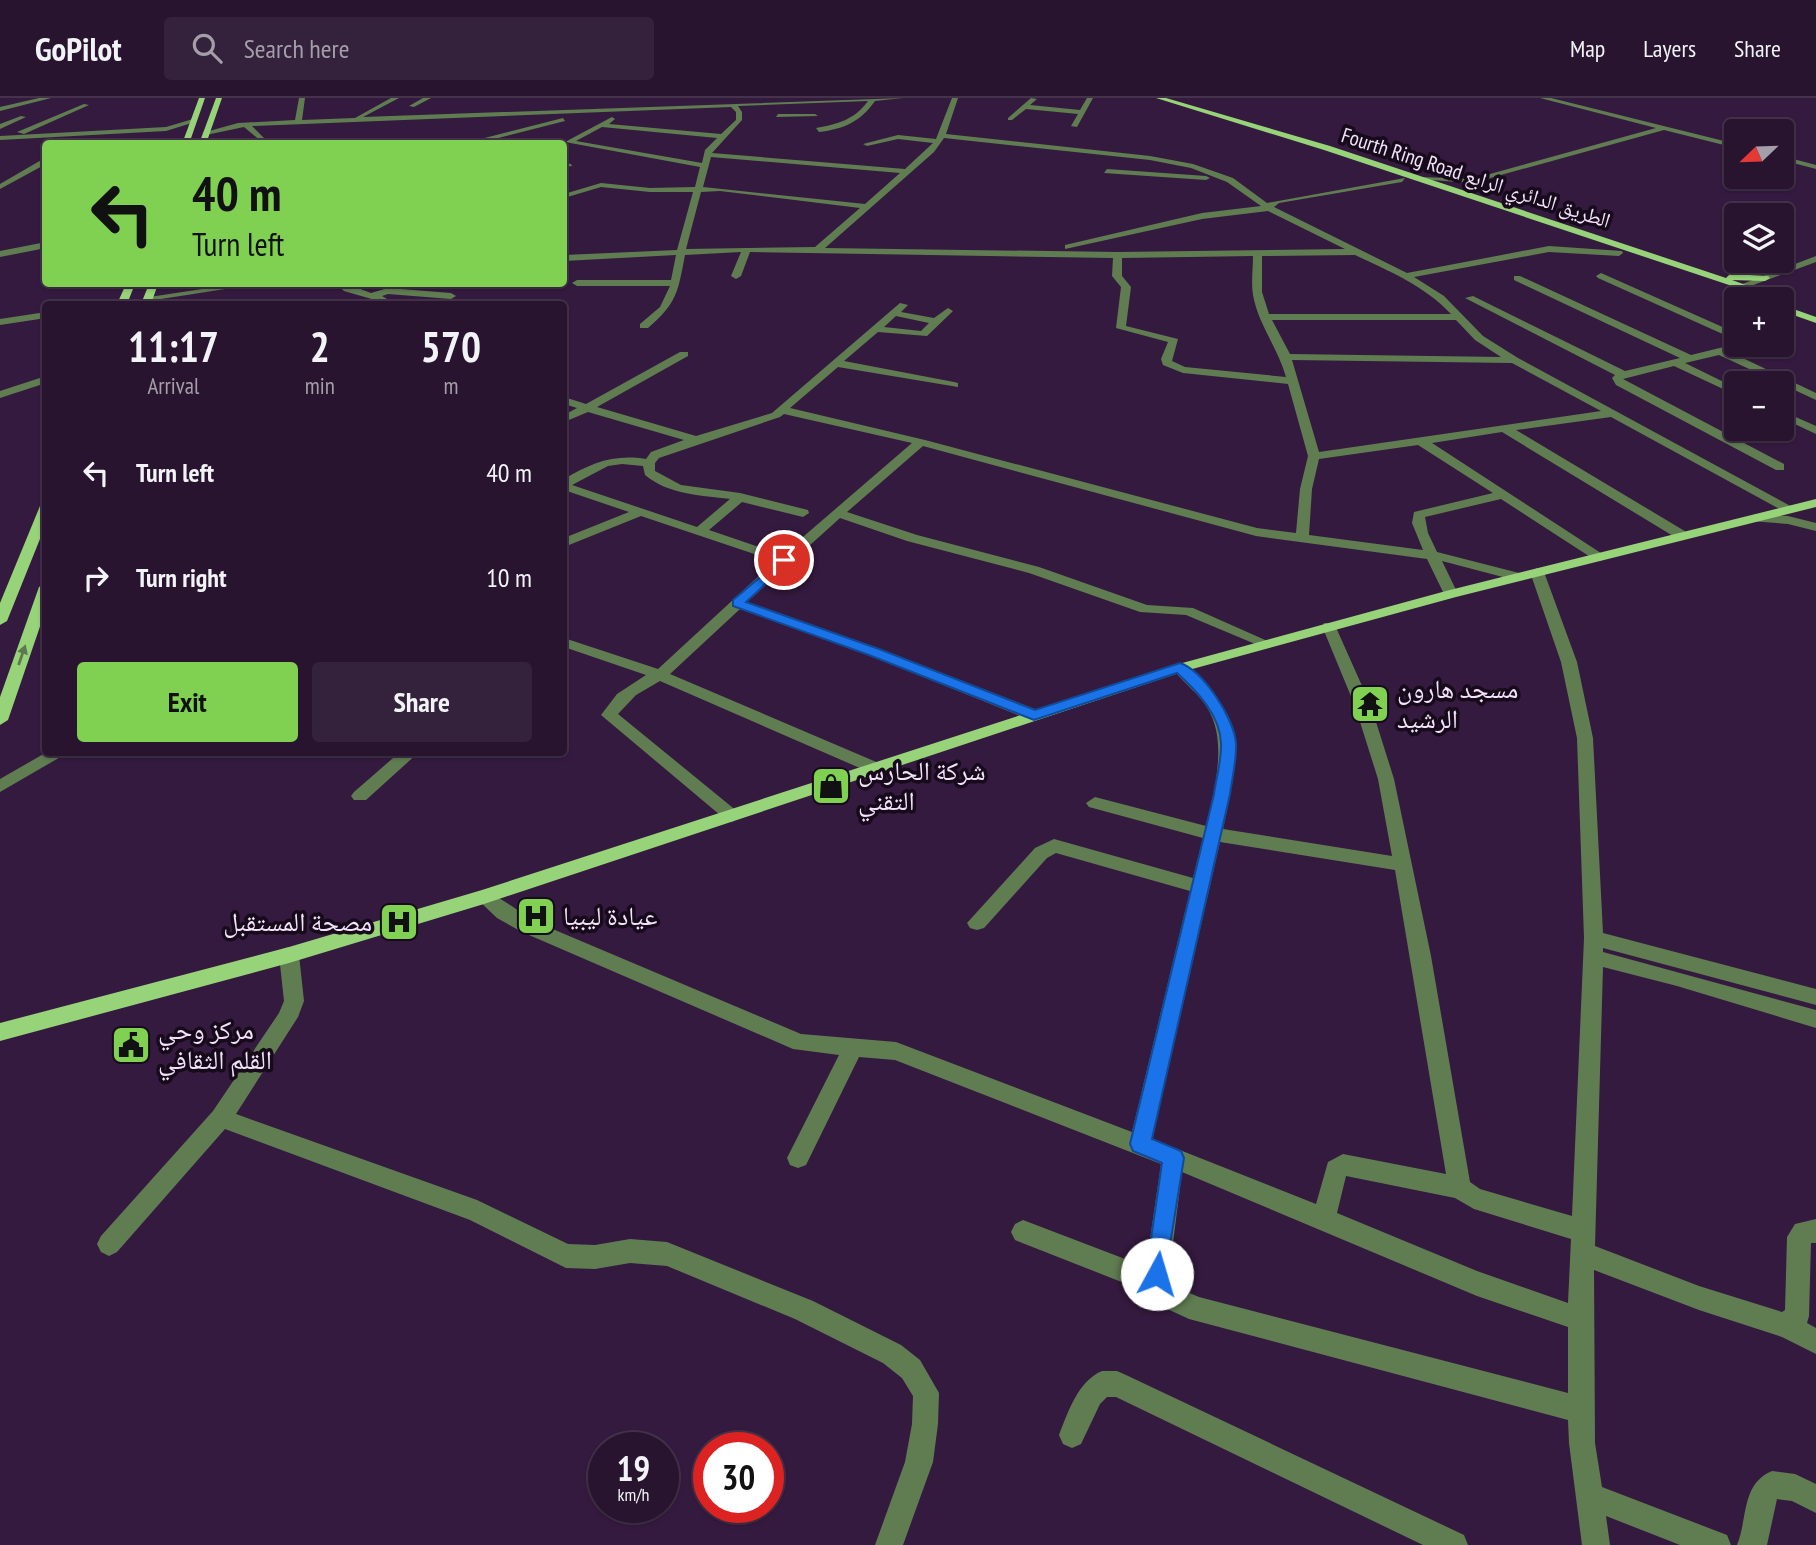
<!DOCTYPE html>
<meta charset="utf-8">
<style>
body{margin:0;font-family:"PT Sans Narrow","Noto Naskh Arabic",sans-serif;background:#34213b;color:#f1f3f6;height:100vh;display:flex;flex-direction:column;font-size:26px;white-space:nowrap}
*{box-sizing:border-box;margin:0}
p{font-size:23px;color:#a59eaa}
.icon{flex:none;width:38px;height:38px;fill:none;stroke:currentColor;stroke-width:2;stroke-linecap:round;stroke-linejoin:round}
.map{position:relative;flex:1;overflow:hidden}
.sheet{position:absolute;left:42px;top:203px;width:525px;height:455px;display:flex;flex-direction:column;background:#28142f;border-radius:7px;box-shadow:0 2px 5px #0004,0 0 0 2px #44334b}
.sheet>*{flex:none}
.banner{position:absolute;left:42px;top:42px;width:525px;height:147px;border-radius:7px;box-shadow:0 2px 5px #0004,0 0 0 2px #44334b;background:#80d051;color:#111;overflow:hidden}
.needle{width:46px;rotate:247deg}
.fabs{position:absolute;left:1724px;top:21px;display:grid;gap:14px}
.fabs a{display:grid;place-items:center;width:70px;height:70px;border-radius:7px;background:#28142f;box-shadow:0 2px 5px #0004,0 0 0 2px #44334b;font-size:35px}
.speed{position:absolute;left:588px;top:1334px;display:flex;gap:14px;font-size:35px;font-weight:700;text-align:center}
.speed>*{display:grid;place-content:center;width:91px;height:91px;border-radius:50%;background:#28142f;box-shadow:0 2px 5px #0004,0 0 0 2px #44334b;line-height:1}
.speed small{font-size:18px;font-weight:400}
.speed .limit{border:10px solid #d22;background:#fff;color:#111}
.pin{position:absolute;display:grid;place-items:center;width:60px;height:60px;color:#fff;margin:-30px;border:4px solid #fff;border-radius:50%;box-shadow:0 2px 7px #0007}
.me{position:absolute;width:77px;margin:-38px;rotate:6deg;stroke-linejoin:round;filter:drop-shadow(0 0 5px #0008)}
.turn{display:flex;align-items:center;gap:24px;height:147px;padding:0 35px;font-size:32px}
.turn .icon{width:91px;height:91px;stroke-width:2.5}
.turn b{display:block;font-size:49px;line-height:60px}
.eta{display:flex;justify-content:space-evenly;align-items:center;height:119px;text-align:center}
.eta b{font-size:42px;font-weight:700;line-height:49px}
.action{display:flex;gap:14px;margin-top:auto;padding:14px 35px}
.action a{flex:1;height:80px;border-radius:7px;background:#80d051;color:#111;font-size:28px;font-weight:700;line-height:80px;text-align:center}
.action a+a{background:#34213b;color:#f1f3f6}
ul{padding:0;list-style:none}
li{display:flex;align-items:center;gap:21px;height:105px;padding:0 35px}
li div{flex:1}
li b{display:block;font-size:26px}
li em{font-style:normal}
header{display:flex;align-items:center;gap:42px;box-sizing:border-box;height:98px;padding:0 35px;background:#28142f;border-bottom:2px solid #44334b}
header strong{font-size:33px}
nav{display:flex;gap:38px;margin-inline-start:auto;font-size:24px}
.search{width:490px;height:63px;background:#34213b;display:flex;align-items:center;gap:18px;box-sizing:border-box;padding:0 24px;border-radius:7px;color:#a59eaa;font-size:26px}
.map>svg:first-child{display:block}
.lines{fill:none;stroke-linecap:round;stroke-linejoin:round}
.minor{fill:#607d52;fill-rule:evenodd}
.major{fill:#97d378;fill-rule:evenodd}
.oneway{fill:#5d794e}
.route{fill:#1a73e8;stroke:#114b97;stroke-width:2}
.labels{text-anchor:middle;stroke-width:7;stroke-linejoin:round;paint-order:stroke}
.far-street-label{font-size:21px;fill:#f3e2fa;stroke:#160a1b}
.poi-label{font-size:26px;fill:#f3e2fa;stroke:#160a1b;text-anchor:start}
</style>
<header>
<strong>GoPilot</strong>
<div class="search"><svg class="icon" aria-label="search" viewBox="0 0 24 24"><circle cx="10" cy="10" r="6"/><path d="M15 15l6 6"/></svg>Search here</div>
<nav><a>Map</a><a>Layers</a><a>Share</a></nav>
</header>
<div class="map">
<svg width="1816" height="1447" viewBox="0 0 1816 1447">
<rect width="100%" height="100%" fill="#351a3f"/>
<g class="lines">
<!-- minor -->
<g class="minor">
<path d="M39 0H51L0 13V9Z"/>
<path d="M299 0H305L302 22 355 20 391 0H399L363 19 903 0 875 3C860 24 844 31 819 34L816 30C838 26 854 22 868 3L738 8 742 14V22L712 55 905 71 933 45 898 41 867 48 863 46 898 37 936 41 952 0H958L946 36 1150 58 1193 66 1233 80 1267 105 1405 80 1402 84 1279 105 1274 109 1407 175 1549 148 1622 153 1623 155 1619 158 1549 154 1414 179 1444 198 1483 238 1518 260 1796 411 1795 414H1785L1611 319 1516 332 1688 435V441H1678L1502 334 1432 345 1607 459 1600 463 1595 462 1501 401 1425 419 1428 435 1437 454 1523 476 1525 479 1518 483 1442 463 1458 496 1451 500 1444 496 1427 461 1256 438 923 348 847 414 917 437 1039 469 1147 507 1193 510 1272 545 1270 548H1260L1186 517 1140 514 1029 475 907 443 840 420 747 504 879 551 1040 613 1042 617 1040 621H1028L869 557 740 511 670 576 881 666 883 670 881 674H869L660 583 636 597 618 616 738 714 741 718 732 724 726 722 601 617 617 596 646 577 564 549V540L658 571 775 463 641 418 564 449V440L629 414 564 392V381C592 365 613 356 646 361L651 354 684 342 588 314 564 324V317L577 310 564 306V299L586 306 680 254H688V258L597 309 696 338 772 315 900 205 908 207 901 214 934 220 948 210 953 213 951 215 927 238 878 234 844 263 954 284 958 285V289L838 269 790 310 925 342 1257 430 1296 435 1300 391 1308 358 1288 286 1183 275 1163 267 1161 261 1168 244 1116 230 1121 189 1112 178 1113 160 750 154 741 178 736 181 731 178 741 154 685 157C678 194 677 205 648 230H640V226L660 209 670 188H577L572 185 577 182H671L676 157 564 163V157L677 152 693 94H650L601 89 564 100V96L601 85 650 90 695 89 700 69 565 44 612 19 615 21 609 26 721 36 736 22V14L731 9 252 28 264 40H327L324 44H262L244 29 206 37 202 35 238 25 295 22ZM602 29 717 40 705 52 702 65 576 43ZM944 40 1150 62 1191 70 1227 84 1261 108 1202 115 1065 147V151L1202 121 1268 113 1345 151 1118 154 825 150 934 54ZM711 59 900 75 865 106 703 89ZM720 93 860 110 815 149 686 151 701 94ZM1355 157C1389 173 1425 188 1451 216H1269L1262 194V158ZM1253 158C1253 171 1251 185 1253 197 1258 226 1278 250 1286 279L1185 269 1172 263 1178 241 1126 228 1131 189 1122 178V160ZM896 218 929 225 921 233 884 229ZM1272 222H1456L1475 242 1501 259 1290 256ZM1292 262 1512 265 1601 313 1319 354ZM784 316 912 345 782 457 709 432 742 404 803 419 809 415 808 412 740 395 681 387 655 373V365L659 360 780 319ZM1418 347 1493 395 1414 414 1412 425 1423 452 1309 437 1312 391 1319 361ZM622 366 643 368 645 377C669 397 700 397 730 401L697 429 572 387 608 368Z"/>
<path d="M423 0H431L414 9 409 8Z"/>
<path d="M1031 0 1037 1 1030 7 1080 12 1087 0H1093L1077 29 1071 28 1078 16 1026 11 1012 22H1008V20Z"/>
<path d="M1540 0H1551L1736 46V50L1664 32 1472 85 1418 81 1422 79 1472 81 1656 30Z"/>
<path d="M84 6 89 7 24 36 17 34Z"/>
<path d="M778 16H815L818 18 776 19Z"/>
<path d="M21 18 26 19 0 31V26Z"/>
<path d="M563 20 565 23 475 46H461Z"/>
<path d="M193 21 195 24 166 33 0 42V38L166 29Z"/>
<path d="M1782 58 1816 67V71L1782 62Z"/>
<path d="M43 61H46V66L0 91V86Z"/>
<path d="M564 65 571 66 572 68 564 69Z"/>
<path d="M1107 71 1206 78 1210 80 1206 82 1104 75Z"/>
<path d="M46 144V150L0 159V153Z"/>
<path d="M1816 158V164L1745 190 1737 188Z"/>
<path d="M1601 175 1736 235V242L1598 180 1596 178Z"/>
<path d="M1514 178H1520L1691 257 1736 246 1751 247 1730 254 1816 295V302L1719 257 1685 265 1736 290V297L1674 268 1623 281 1784 366V372H1776L1616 287 1612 280 1615 277 1465 200 1473 198 1625 273 1680 260 1514 182Z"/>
<path d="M235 186H257L148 203 143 200Z"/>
<path d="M337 186H347L371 195 388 190 451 195 456 198 451 201 388 196 382 198 387 201 382 204 344 193Z"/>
<path d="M46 214V220L0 227V221Z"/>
<path d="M46 278V285L0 300V293Z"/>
<path d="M1782 313 1816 328V336L1782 320Z"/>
<path d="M1755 416 1788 418 1816 425V433L1788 426 1750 423 1749 420Z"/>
<path d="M1537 470 1544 474 1577 564 1593 640 1603 835 1816 891V907L1603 850V854L1816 912V930L1677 888 1603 869 1595 1148 1699 1188 1782 1214 1785 1212 1787 1139 1795 1126 1816 1121V1145H1811L1809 1218 1807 1225 1816 1230V1256L1782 1239 1699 1212 1594 1172 1595 1345 1602 1389 1727 1437 1731 1447H1680L1606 1418 1610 1447H1582L1569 1345 1568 1322 1189 1221 1163 1209 1152 1196 1015 1142 1011 1134 1015 1126 1023 1122 1146 1169 1161 1066 895 962 859 959 806 1067 798 1070 790 1067 787 1060 839 957 793 951 522 834 497 820 475 799 477 794C490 790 522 816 536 824L801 936 896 944 1132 1034 1190 793 1056 755 1047 760 984 830 977 832 970 830 967 825 1035 750 1054 741 1193 780 1203 740 1089 709 1086 705 1095 699 1206 728C1214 693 1228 645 1208 611 1199 595 1183 585 1172 570L1180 565 1185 567C1246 625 1240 653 1223 731L1392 758 1378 681 1355 608 1322 528 1324 525H1334L1371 608 1394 681 1431 858 1470 1084 1480 1091 1572 1118 1584 840 1577 640 1561 564 1530 474ZM1220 744 1395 772 1446 1076 1343 1056 1328 1064 1316 1106 1152 1041ZM1182 1074 1477 1198 1568 1229V1295L1199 1199 1180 1191 1169 1176ZM1346 1078 1455 1100 1474 1111 1571 1141 1568 1205 1477 1173 1337 1115Z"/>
<path d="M47 654H69L0 694V681Z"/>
<path d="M400 654H419L366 702H354L351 698 354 694Z"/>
<path d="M289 849 296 851 299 857 304 903 298 919 236 1016 477 1102 568 1146 595 1147 630 1141 667 1144 813 1203 901 1247 920 1262 939 1295 938 1326 933 1364 903 1447H875L905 1364 912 1326 913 1298 902 1280 883 1265 795 1221 667 1168 630 1165 595 1171 566 1170 470 1122 225 1031 117 1154 109 1158 101 1154 97 1146 101 1138 213 1013 279 915 284 903 279 857 282 851Z"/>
<path d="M1102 1273H1117L1126 1277 1464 1437 1468 1447H1423L1116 1299H1107L1100 1306 1081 1346 1072 1350 1063 1346 1059 1337C1068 1314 1078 1283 1102 1273Z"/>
<path d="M1772 1373 1795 1376 1816 1386V1415L1792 1403 1777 1401 1767 1447H1737C1748 1420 1741 1386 1772 1373Z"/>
</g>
<!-- major -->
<g class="major">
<path d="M199 0H205L189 46H182Z"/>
<path d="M216 0H222L206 46H199Z"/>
<path d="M1156 0H1166L1330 48 1726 180 1730 176 1768 178 1770 180 1765 183 1732 182 1785 201 1782 204V201H1771L1324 52Z"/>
<path d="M126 186H135L127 206H117Z"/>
<path d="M149 186H158L151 206H141Z"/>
<path d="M1782 207 1816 219V225L1782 213Z"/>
<path d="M1816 401V409L1456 499 1185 573 484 806 289 865 0 943V925L289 849 482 792 1175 567 1446 493Z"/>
<path d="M46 404V426L7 523 0 527V505L40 408Z"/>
<path d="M46 485V511L8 622 0 627V599L39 489Z"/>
</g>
</g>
<!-- one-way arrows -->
<defs><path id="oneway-solid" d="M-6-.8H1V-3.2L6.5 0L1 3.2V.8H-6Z" transform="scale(1.75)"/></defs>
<use class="oneway" href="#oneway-solid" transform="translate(22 557) rotate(-71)"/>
<!-- route -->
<path class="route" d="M784 459 788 460V465L746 504 879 551 1035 612 1180 565C1204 573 1234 621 1236 645 1237 662 1232 680 1230 696L1152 1041 1181 1053 1184 1060 1164 1184 1157 1187 1149 1184 1146 1176 1162 1065 1133 1053 1130 1046 1214 696C1216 680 1222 661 1221 645 1220 617 1197 593 1177 575L1034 622 869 557 733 508V502Z"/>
<!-- icons -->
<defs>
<g id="temple-square" transform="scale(2.0125)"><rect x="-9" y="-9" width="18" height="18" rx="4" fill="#80d051" stroke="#160a1b"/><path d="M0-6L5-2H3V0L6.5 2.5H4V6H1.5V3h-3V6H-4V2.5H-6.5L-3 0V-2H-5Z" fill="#111"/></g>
<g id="shop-square" transform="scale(2.0125)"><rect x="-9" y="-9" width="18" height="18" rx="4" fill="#80d051" stroke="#160a1b"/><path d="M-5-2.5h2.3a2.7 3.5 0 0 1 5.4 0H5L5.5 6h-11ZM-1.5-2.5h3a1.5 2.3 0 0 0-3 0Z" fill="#111"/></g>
<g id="hospital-square" transform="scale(2.0125)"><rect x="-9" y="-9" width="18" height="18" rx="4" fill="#80d051" stroke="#160a1b"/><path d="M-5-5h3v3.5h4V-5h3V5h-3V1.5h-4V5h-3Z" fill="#111"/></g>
<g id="civic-square" transform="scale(2.0125)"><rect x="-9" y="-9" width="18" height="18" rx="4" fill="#80d051" stroke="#160a1b"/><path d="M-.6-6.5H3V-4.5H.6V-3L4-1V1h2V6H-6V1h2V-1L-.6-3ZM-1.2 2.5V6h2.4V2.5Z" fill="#111"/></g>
</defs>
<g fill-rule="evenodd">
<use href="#temple-square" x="1370" y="606"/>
<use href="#shop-square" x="831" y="688"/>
<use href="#hospital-square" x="536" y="818"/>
<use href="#hospital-square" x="399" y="824"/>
<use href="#civic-square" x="131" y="947"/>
</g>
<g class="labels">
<!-- far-street labels -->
<g class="far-street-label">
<text transform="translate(1476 80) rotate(18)" y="7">Fourth Ring Road الطريق الدائري الرابع</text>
</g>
<!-- poi labels -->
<g class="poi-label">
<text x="1397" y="600">مسجد هارون<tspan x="1397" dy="30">الرشيد</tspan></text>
<text x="858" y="682">شركة الحارس<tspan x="858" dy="30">التقني</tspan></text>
<text x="563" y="827">عيادة ليبيا</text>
<text x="372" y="833" text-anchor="end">مصحة المستقبل</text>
<text x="158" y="941">مركز وحي<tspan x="158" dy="30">القلم الثقافي</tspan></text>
</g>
</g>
</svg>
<div class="fabs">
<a><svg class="needle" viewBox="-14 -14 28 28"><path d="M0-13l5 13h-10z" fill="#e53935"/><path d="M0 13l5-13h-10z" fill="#a59eaa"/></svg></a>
<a><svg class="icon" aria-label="layers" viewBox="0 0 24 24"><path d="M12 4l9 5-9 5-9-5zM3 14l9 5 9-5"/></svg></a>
<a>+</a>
<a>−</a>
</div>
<div class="speed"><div>19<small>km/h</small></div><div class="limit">30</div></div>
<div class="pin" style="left:784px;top:462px;background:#d93025"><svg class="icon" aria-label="arrive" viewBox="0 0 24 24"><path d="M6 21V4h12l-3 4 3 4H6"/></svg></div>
<svg class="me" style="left:1157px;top:1176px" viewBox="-20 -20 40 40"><circle r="19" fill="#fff"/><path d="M0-13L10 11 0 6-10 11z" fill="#1a73e8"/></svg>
<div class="banner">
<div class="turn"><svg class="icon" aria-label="left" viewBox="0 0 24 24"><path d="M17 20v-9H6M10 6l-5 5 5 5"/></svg><div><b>40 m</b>Turn left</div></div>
</div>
<section class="sheet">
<div class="eta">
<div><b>11:17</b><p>Arrival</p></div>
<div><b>2</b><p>min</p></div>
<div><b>570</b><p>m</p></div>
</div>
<ul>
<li><svg class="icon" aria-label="left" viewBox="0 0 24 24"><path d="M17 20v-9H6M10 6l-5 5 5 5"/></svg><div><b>Turn left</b></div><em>40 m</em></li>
<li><svg class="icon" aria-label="right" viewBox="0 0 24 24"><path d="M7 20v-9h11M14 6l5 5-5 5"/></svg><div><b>Turn right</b></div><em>10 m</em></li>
</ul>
<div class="action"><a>Exit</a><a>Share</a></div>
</section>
</div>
